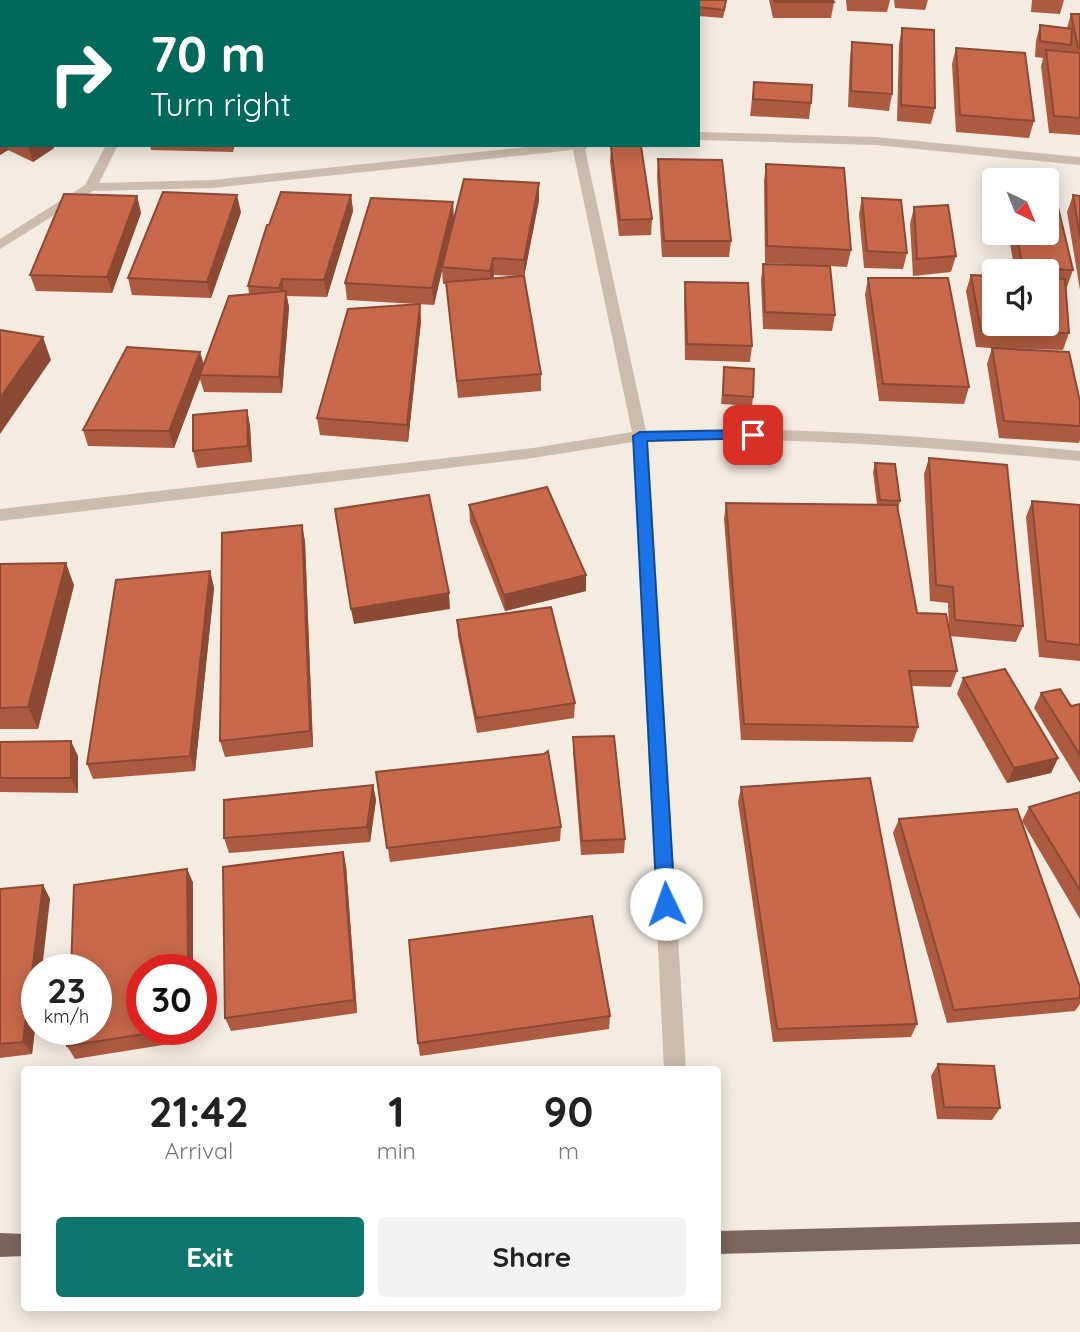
<!DOCTYPE html>
<style>
body{margin:0;font-family:Quicksand,sans-serif;background:#f2f2f2;color:#222;height:100vh;display:flex;flex-direction:column;font-size:26px;white-space:nowrap}
*{box-sizing:border-box;margin:0}
p{font-size:23px;color:#767676}
.icon{flex:none;width:38px;height:38px;fill:none;stroke:currentColor;stroke-width:2;stroke-linecap:round;stroke-linejoin:round}
.map{position:relative;flex:1;overflow:hidden}
.sheet{position:absolute;left:21px;top:1066px;width:700px;height:245px;display:flex;flex-direction:column;background:#fff;border-radius:7px;box-shadow:0 4px 18px #0003}
.sheet>*{flex:none}
.banner{position:absolute;left:0px;top:0px;width:700px;height:147px;box-shadow:0 4px 18px #0003;background:#00695c;color:#fff;overflow:hidden}
.needle{width:46px;rotate:137deg}
.controls{position:absolute;left:982px;top:168px;display:grid;gap:14px}
.controls a{display:grid;place-items:center;width:77px;height:77px;border-radius:7px;background:#fff;box-shadow:0 4px 18px #0003;font-size:35px}
.speed{position:absolute;left:21px;top:954px;display:flex;gap:14px;font-size:35px;font-weight:700;text-align:center}
.speed>*{display:grid;place-content:center;width:91px;height:91px;border-radius:50%;background:#fff;box-shadow:0 4px 18px #0003;line-height:1}
.speed small{font-size:18px;font-weight:400}
.speed .limit{border:10px solid #d22;background:#fff;color:#111}
.pin{position:absolute;display:grid;place-items:center;width:60px;height:60px;color:#fff;margin:-30px;border-radius:14px;box-shadow:0 4px 10px #0006}
.me{position:absolute;width:77px;margin:-38px;rotate:357deg;stroke-linejoin:round;filter:drop-shadow(0 0 5px #0008)}
.turn{display:flex;align-items:center;gap:24px;height:147px;padding:0 35px;font-size:32px}
.turn .icon{width:91px;height:91px;stroke-width:2.5}
.turn b{display:block;font-size:49px;line-height:60px}
.eta{display:flex;justify-content:space-evenly;align-items:center;height:119px;text-align:center}
.eta b{font-size:42px;font-weight:700;line-height:49px}
.primary-button{display:flex;gap:14px;margin-top:auto;padding:14px 35px}
.primary-button a{flex:1;height:80px;border-radius:7px;background:#0f766e;color:#fff;font-size:28px;font-weight:700;line-height:80px;text-align:center}
.primary-button a+a{background:#f2f2f2;color:#222}
.map>svg:first-child{display:block}
.lines{fill:none;stroke-linecap:round;stroke-linejoin:round}
.minor{fill:#cdbbac;fill-rule:evenodd}
.major{fill:#7d675c;fill-rule:evenodd}
.wall{fill:#ac5a40;fill-rule:evenodd}
.shaded-wall{fill:#8c4a34}
.building{fill:#c8694b;stroke:#8c4a34;stroke-width:2}
.route{fill:#1a73e8;stroke:#114b97;stroke-width:2}
</style>
<div class="map">
<svg width="1080" height="1332" viewBox="0 0 1080 1332">
<rect width="100%" height="100%" fill="#f4ebe1"/>
<g class="lines">
<!-- minor -->
<g class="minor">
<path d="M193 0H205L193 2Z"/>
<rect x="546" y="0" width="12" height="2"/>
<path d="M698 132 876 137 1080 157V165L876 145 698 140Z"/>
<path d="M106 145H118L99 183 212 180 546 145H590L585 149 646 431C792 425 936 437 1080 451V461C936 448 793 436 648 441L686 1069H664L633 442 533 458 0 521V509L533 448 632 432 573 150 212 188 93 191 0 249V239L85 185Z"/>
</g>
<!-- major -->
<g class="major">
<path d="M1080 1222V1244L718 1254V1231Z"/>
<path d="M0 1233 24 1234V1256L0 1257Z"/>
</g>
</g>
<!-- wall -->
<g class="wall">
<path d="M3 0H161L158 2H10Z"/>
<path d="M671 0H727L723 18 698 16V2Z"/>
<path d="M769 0H833L834 2 831 18H773Z"/>
<path d="M846 0H890L887 12 847 11Z"/>
<path d="M894 0H928L925 10 895 8Z"/>
<path d="M1032 0H1064L1060 14 1031 12Z"/>
<path d="M1071 14H1080V135L1049 133 1041 66 1043 58 1035 57 1036 41 1040 25 1067 28Z"/>
<path d="M902 28 935 108 931 124 897 121 899 44Z"/>
<path d="M852 42 892 94 889 111 848 107 850 58Z"/>
<path d="M956 48 1034 121 1029 138 956 132 952 64Z"/>
<path d="M2 57V86H0V58Z"/>
<path d="M754 82 811 103 809 119 750 116Z"/>
<path d="M2 145H53L54 148 33 162 8 150 0 155Z"/>
<path d="M150 145H235L233 152 151 150Z"/>
<path d="M611 146 652 219 651 235 619 236 610 162Z"/>
<path d="M658 159 731 241 729 257H662L657 176Z"/>
<path d="M766 164 851 250 847 267 830 266 835 315 832 331 763 329 761 280 763 264 814 265 765 263 764 181Z"/>
<path d="M351 195 353 211 327 297 287 296 289 308 282 393 204 392 200 379 174 448 88 446 83 430 200 352 204 364 249 294 248 286 269 225Z"/>
<path d="M1073 195 1080 196V290L1067 212Z"/>
<path d="M137 196 141 213 112 293 36 291 30 275Z"/>
<path d="M862 198 907 253 903 269 864 268 859 214Z"/>
<path d="M539 200 524 277 541 374V391L458 398 446 284H443L442 270 434 305 347 300 345 283 454 219ZM494 275 517 276 493 278Z"/>
<path d="M914 207 956 256 951 272 913 276 910 224Z"/>
<path d="M241 212 211 298 132 295 128 278Z"/>
<path d="M1008 233H1046L1073 270 1067 287H1065L1069 333 1063 350 1001 348 1080 402V440L1079 443 999 438 987 364 992 348 976 347 966 291 971 275 1046 324V271H1015Z"/>
<path d="M868 278 969 387 964 404 879 401 865 295Z"/>
<path d="M685 282 752 346 750 362 685 360 684 298Z"/>
<path d="M420 304 421 321 408 442 320 435 317 418Z"/>
<path d="M724 367 753 397 752 406 721 404Z"/>
<path d="M247 410 250 426 252 462 197 468 193 451Z"/>
<path d="M929 458 1023 626 1016 642 950 636 957 671 951 687 911 686 918 727 913 742 741 740 724 519 726 503 877 505 873 472 875 463 900 501 898 508 917 613 949 634 948 603 930 601 924 474Z"/>
<path d="M1032 501 1080 505V661L1039 657 1026 517Z"/>
<path d="M469 505 586 575V591L505 611 470 522Z"/>
<path d="M302 525 305 542 313 747 225 757 220 741Z"/>
<path d="M0 564 74 585 38 729H0Z"/>
<path d="M210 571 214 588 195 771 93 779 87 764Z"/>
<path d="M457 620 575 703 574 718 477 733 458 636Z"/>
<path d="M963 678 1058 758 1051 773 1007 783 957 694Z"/>
<path d="M1041 693 1071 706 1080 704V783L1034 708Z"/>
<path d="M573 737 625 839 624 853 581 855 573 752Z"/>
<path d="M0 742 78 756V793L0 792Z"/>
<path d="M544 754 561 827 560 841 390 862 376 772Z"/>
<path d="M373 785 376 800 370 842 229 853 224 838Z"/>
<path d="M741 787 917 1024 911 1037 773 1042 738 802Z"/>
<path d="M1080 793V919L1022 821 1029 807Z"/>
<path d="M899 819 1080 987V1004L1075 1011 947 1023 893 833Z"/>
<path d="M343 852 346 866 357 1013 231 1031 225 1018Z"/>
<path d="M187 869 193 883V970H142V1029H194V1040L75 1059 67 1046Z"/>
<path d="M43 885 50 899 37 970V1012L32 1054 0 1058V889Z"/>
<path d="M610 1016 609 1029 420 1056 418 1043Z"/>
<path d="M938 1064 1000 1108 992 1120 937 1119 931 1076Z"/>
</g>
<!-- shaded-wall -->
<g class="shaded-wall">
<path d="M136 0H161L158 2H134Z"/>
<path d="M2 134V145H6L8 150 0 155V135Z"/>
<path d="M28 145H53L54 148 33 162Z"/>
<path d="M539 183V200L524 277V260Z"/>
<path d="M237 195 241 212 211 298 207 282Z"/>
<path d="M351 195 353 211 327 297 324 280Z"/>
<path d="M137 196 141 213 112 293 107 277Z"/>
<path d="M453 202 454 219 434 305 432 288Z"/>
<path d="M493 258 494 275 491 287 490 271Z"/>
<path d="M282 279 285 296 282 305 279 288Z"/>
<path d="M286 291 289 308 282 393 279 377Z"/>
<path d="M420 304 421 321 408 442 407 425Z"/>
<path d="M43 337 51 360 0 434V398Z"/>
<path d="M200 352 204 368 200 375V379L174 448 169 431Z"/>
<path d="M247 410 250 426 252 462 248 446Z"/>
<path d="M302 525 305 542 313 747 310 731Z"/>
<path d="M66 563 74 585 38 729 28 707Z"/>
<path d="M210 571 214 588 195 771 190 756Z"/>
<path d="M586 575V591L505 611 504 595Z"/>
<path d="M449 593 450 609 354 624 351 609Z"/>
<path d="M71 741 78 756V793L71 778Z"/>
<path d="M1058 758 1051 773 1007 783 1014 768Z"/>
<path d="M373 785 376 800 370 842 367 827Z"/>
<path d="M343 852 346 866 357 1013 354 1000Z"/>
<path d="M187 869 193 883V970H188Z"/>
<path d="M43 885 50 899 42 970H37V1012L32 1054 23 1042Z"/>
<path d="M189 1029H194V1040Z"/>
</g>
<!-- building -->
<g class="building">
<path d="M57 0H136L134 2H64Z"/>
<path d="M288 0H355L354 2H287Z"/>
<rect x="380" y="0" width="70" height="2"/>
<rect x="477" y="0" width="51" height="2"/>
<rect x="563" y="0" width="21" height="2"/>
<rect x="589" y="0" width="56" height="2"/>
<path d="M671 0H726L724 10 698 7V2H670Z"/>
<path d="M774 0H833L834 2H775Z"/>
<path d="M1071 14H1080V48L1078 47Z"/>
<path d="M1040 25 1072 29 1071 45 1040 41Z"/>
<path d="M902 28 934 30 935 108 901 105Z"/>
<path d="M852 42 892 45V94L851 91Z"/>
<path d="M956 48 1025 53 1034 121 960 115Z"/>
<path d="M1046 50 1080 53V118L1054 116Z"/>
<path d="M2 57V72L0 71V58Z"/>
<path d="M754 82 812 85 811 103 753 99Z"/>
<path d="M0 87 2 88V134L0 135Z"/>
<path d="M611 146H641L652 219 620 220Z"/>
<path d="M658 159 722 160 731 241H664Z"/>
<path d="M766 164 844 168 851 250 767 246Z"/>
<path d="M464 179 539 183 524 260 493 258 490 271 442 267Z"/>
<path d="M1046 182H1052L1073 270 1023 268 1016 233H1046Z"/>
<path d="M163 192 237 195 207 282 128 278Z"/>
<path d="M281 192 351 195 324 280 282 279 279 288 248 286 267 225H269Z"/>
<path d="M64 194 137 196 107 277 30 275Z"/>
<path d="M1073 195 1080 196V237Z"/>
<path d="M371 198 453 202 432 288 345 283Z"/>
<path d="M862 198 901 200 907 253 867 251Z"/>
<path d="M948 205 956 256 917 259 914 207Z"/>
<path d="M763 264 830 266 835 315 765 312Z"/>
<path d="M971 275 994 276V324H1046V278L1065 279 1069 333 981 331Z"/>
<path d="M524 276 541 374 457 381 446 282Z"/>
<path d="M868 278H948L969 387 883 384Z"/>
<path d="M685 282 748 283 752 346 687 344Z"/>
<path d="M286 291 279 377 200 375 229 296Z"/>
<path d="M420 304 407 425 317 418 348 309Z"/>
<path d="M0 330 43 337 0 398Z"/>
<path d="M127 347 200 352 169 431 83 430Z"/>
<path d="M992 348 1069 352 1080 402V426L1004 421Z"/>
<path d="M724 367 754 369 753 397 723 395Z"/>
<path d="M247 410 248 446 193 451V415Z"/>
<path d="M929 458 1007 465 1023 626 955 620 953 587 936 585Z"/>
<path d="M875 463 895 464 900 501 880 500Z"/>
<path d="M547 487 586 575 504 595 469 505Z"/>
<path d="M429 495 449 593 351 609 335 509Z"/>
<path d="M1032 501 1080 505V645L1046 641Z"/>
<path d="M726 503 897 505 917 613 946 614 957 671H909L918 727 744 724Z"/>
<path d="M302 525 310 731 220 741 222 533Z"/>
<path d="M66 563 28 707 0 708V564Z"/>
<path d="M210 571 190 756 87 764 116 580Z"/>
<path d="M551 607 575 703 476 718 457 620Z"/>
<path d="M1005 669 1058 758 1014 768 963 678Z"/>
<path d="M1060 689 1071 706 1080 704V755L1041 693Z"/>
<path d="M614 736 625 839 582 841 573 737Z"/>
<path d="M71 741V778H0V742Z"/>
<path d="M548 751 561 827 387 848 376 772 544 754Z"/>
<path d="M870 778 917 1024 777 1029 741 787Z"/>
<path d="M373 785 367 827 224 838V800Z"/>
<path d="M1080 792V890L1029 807Z"/>
<path d="M1017 809 1080 987V998L954 1010 899 819Z"/>
<path d="M343 852 354 1000 225 1018 223 867Z"/>
<path d="M187 869 188 970H142V1029H177L67 1046 68 1029H96V970H71L74 885Z"/>
<path d="M43 885 23 1042 0 1044V889Z"/>
<path d="M592 916 610 1016 418 1043 409 940Z"/>
<path d="M938 1064 994 1066 1000 1108 944 1107Z"/>
</g>
<!-- route -->
<path class="route" d="M753 430 758 431V438L647 441 675 904 672 910 666 912 659 910 657 904 633 436 640 432Z"/>
</svg>
<div class="controls">
<a><svg class="needle" viewBox="-14 -14 28 28"><path d="M0-13l5 13h-10z" fill="#e53935"/><path d="M0 13l5-13h-10z" fill="#767676"/></svg></a>
<a><svg class="icon" aria-label="sound" viewBox="0 0 24 24"><path d="M4 9h4l5-4v14l-5-4H4zM17 9q2 3 0 6"/></svg></a>
</div>
<div class="speed"><div>23<small>km/h</small></div><div class="limit">30</div></div>
<div class="pin" style="left:753px;top:435px;background:#d93025"><svg class="icon" aria-label="arrive" viewBox="0 0 24 24"><path d="M6 21V4h12l-3 4 3 4H6"/></svg></div>
<svg class="me" style="left:666px;top:904px" viewBox="-20 -20 40 40"><circle r="19" fill="#fff"/><path d="M0-13L10 11 0 6-10 11z" fill="#1a73e8"/></svg>
<div class="banner">
<div class="turn"><svg class="icon" aria-label="right" viewBox="0 0 24 24"><path d="M7 20v-9h11M14 6l5 5-5 5"/></svg><div><b>70 m</b>Turn right</div></div>
</div>
<section class="sheet">
<div class="eta">
<div><b>21:42</b><p>Arrival</p></div>
<div><b>1</b><p>min</p></div>
<div><b>90</b><p>m</p></div>
</div>
<div class="primary-button"><a>Exit</a><a>Share</a></div>
</section>
</div>
